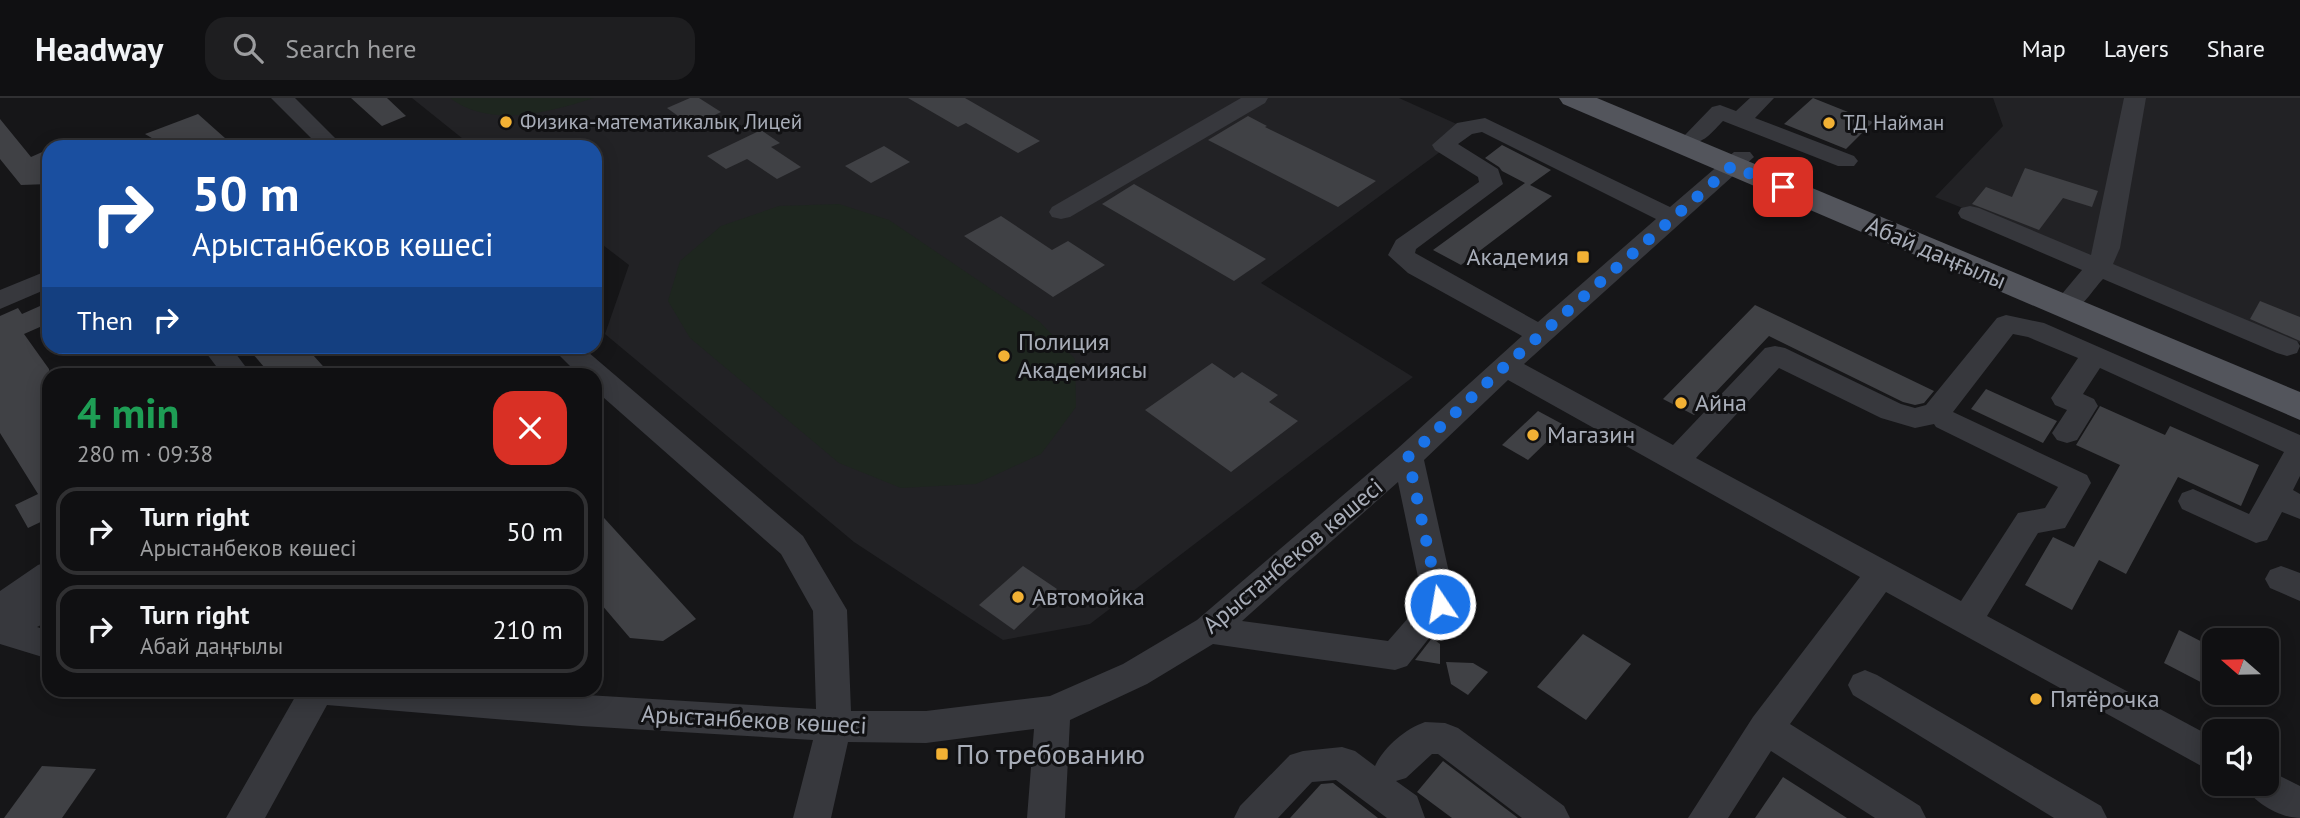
<!DOCTYPE html>
<meta charset="utf-8">
<style>
body{margin:0;font-family:"PT Sans",sans-serif;background:#1e1e20;color:#f1f3f6;height:100vh;display:flex;flex-direction:column;font-size:26px;white-space:nowrap}
*{box-sizing:border-box;margin:0}
p{font-size:23px;color:#9c9d9f}
.icon{flex:none;width:38px;height:38px;fill:none;stroke:currentColor;stroke-width:2;stroke-linecap:round;stroke-linejoin:round}
.map{position:relative;flex:1;overflow:hidden}
.drawer{position:absolute;left:42px;top:270px;width:560px;height:329px;display:flex;flex-direction:column;background:#101012;border-radius:21px;box-shadow:0 4px 18px #0003,0 0 0 2px #303032}
.drawer>*{flex:none}
.top-card{position:absolute;left:42px;top:42px;width:560px;height:214px;border-radius:21px;box-shadow:0 4px 18px #0003,0 0 0 2px #303032;background:#1a4fa0;color:#fff;overflow:hidden}
.needle{width:46px;rotate:290deg}
.buttons{position:absolute;left:2202px;top:530px;display:grid;gap:14px}
.buttons a{display:grid;place-items:center;width:77px;height:77px;border-radius:14px;background:#101012;box-shadow:0 4px 18px #0003,0 0 0 2px #303032;font-size:35px}
.pin{position:absolute;display:grid;place-items:center;width:60px;height:60px;color:#fff;margin:-30px;border-radius:14px;box-shadow:0 4px 10px #0006}
.me{position:absolute;width:77px;margin:-38px;rotate:348deg;stroke-linejoin:round;filter:drop-shadow(0 0 5px #0008)}
.turn{display:flex;align-items:center;gap:24px;height:147px;padding:0 35px;font-size:32px}
.turn .icon{width:91px;height:91px;stroke-width:2.5}
.turn b{display:block;font-size:49px;line-height:60px}
.then{display:flex;align-items:center;height:66px;padding:0 35px;background:#0003;gap:14px;font-size:26px}
.round{display:grid;place-items:center;flex:none;width:74px;height:74px;border-radius:21px;background:#1e1e20}
.summary{display:flex;align-items:center;justify-content:space-between;height:119px;padding:0 35px}
h1{font-size:42px;font-weight:600;line-height:52px;color:#1e9e55}
ul{padding:0;list-style:none}
li{display:flex;align-items:center;gap:21px;height:88px;margin:0 14px 10px;padding:0 21px;border:4px solid #303032;border-radius:21px}
li div{flex:1}
li b{display:block;font-size:26px}
li em{font-style:normal}
header{display:flex;align-items:center;gap:42px;box-sizing:border-box;height:98px;padding:0 35px;background:#101012;border-bottom:2px solid #303032}
header strong{font-size:33px}
nav{display:flex;gap:38px;margin-inline-start:auto;font-size:24px}
.search{width:490px;height:63px;background:#1e1e20;display:flex;align-items:center;gap:18px;box-sizing:border-box;padding:0 24px;border-radius:21px;color:#9c9d9f;font-size:26px}
.map>svg:first-child{display:block}
.built{fill:#222225}
.green{fill:#1e261f}
.building{fill:#404145}
.lines{fill:none;stroke-linecap:round;stroke-linejoin:round}
.minor{fill:#37383d;fill-rule:evenodd}
.major{fill:#53555c;fill-rule:evenodd}
.route{stroke:#1a73e8;stroke-width:12;stroke-dasharray:0 21.6}
.poi-dot{fill:#f2b134;stroke:#111113;stroke-width:2.5}
.labels{text-anchor:middle;stroke-width:6;stroke-linejoin:round;paint-order:stroke}
.far-poi-label{font-size:21px;fill:#a8adb8;stroke:#111113;text-anchor:start}
.street-label{font-size:24px;fill:#a8adb8;stroke:#111113}
.poi-label{font-size:24px;fill:#a8adb8;stroke:#111113;text-anchor:start}
.near-poi-label{font-size:28px;fill:#a8adb8;stroke:#111113;text-anchor:start}
</style>
<header>
<strong>Headway</strong>
<div class="search"><svg class="icon" aria-label="search" viewBox="0 0 24 24"><circle cx="10" cy="10" r="6"/><path d="M15 15l6 6"/></svg>Search here</div>
<nav><a>Map</a><a>Layers</a><a>Share</a></nav>
</header>
<div class="map">
<svg width="2300" height="720" viewBox="0 0 2300 720">
<rect width="100%" height="100%" fill="#161618"/>
<!-- built -->
<g class="built">
<path d="M412 0H1399L1470 32 1261 185 1413 279 1090 526 1003 542 854 444 605 236 629 167 595 141V49H473Z"/>
<path d="M1993 0H2300V245L1935 99 2003 28Z"/>
</g>
<!-- green -->
<g class="green">
<path d="M450 0H594C550 14 491 31 450 0Z"/>
<path d="M839 106 889 122 1040 224 1075 261 1076 309 1041 356 976 386 901 390 839 365 690 240 668 203 680 163 721 128 779 108Z"/>
</g>
<!-- building -->
<g class="building">
<path d="M351 0H387L406 18 382 28Z"/>
<path d="M690 0H699L721 14 692 28 667 10Z"/>
<path d="M908 0H965L1040 43 1018 55 966 25 958 29Z"/>
<path d="M1813 0 1873 24 1846 51 1784 26Z"/>
<path d="M198 16 235 49H167L145 36Z"/>
<path d="M1248 18 1267 28 1265 29 1376 83 1338 109 1208 42Z"/>
<path d="M0 21 31 59 49 51V86L21 87 0 61Z"/>
<path d="M761 32 780 45 771 49 801 69 777 81 747 61 726 71 707 58Z"/>
<path d="M1502 47 1551 72 1530 87 1552 98 1461 167 1433 152 1525 85 1502 73 1499 69 1485 60Z"/>
<path d="M884 48 910 64 871 85 845 68Z"/>
<path d="M2025 70 2098 93 2092 109 2063 100 2039 132 1972 106 1986 89 2012 99Z"/>
<path d="M1134 86 1266 161 1234 183 1102 106Z"/>
<path d="M1001 118 1052 152 1068 143 1105 167 1053 199 964 138Z"/>
<path d="M2260 203 2300 219V243L2250 221Z"/>
<path d="M1755 207 1934 293 1924 305 1915 307 1903 304 1769 238 1694 317 1663 301Z"/>
<path d="M40 208 49 221V225L24 236 49 271V420L28 430 15 407 38 396 0 335V218L18 210 22 216Z"/>
<path d="M246 248H305L330 276H270Z"/>
<path d="M1212 265 1234 280 1242 274 1278 297 1269 304 1298 323 1231 374 1145 312Z"/>
<path d="M1986 291 2057 323 2043 345 1971 311Z"/>
<path d="M2100 308 2165 337 2170 328 2259 367 2241 408 2178 379 2126 476 2099 462 2072 512 2025 487 2053 439 2074 449 2120 367 2076 347Z"/>
<path d="M1538 313 1564 327 1528 362 1502 347Z"/>
<path d="M595 410 696 521 663 543 630 540 595 499Z"/>
<path d="M1023 468 1057 491 1014 532 979 507Z"/>
<path d="M2179 532 2214 550V591L2164 565Z"/>
<path d="M1583 536 1631 566 1586 622 1537 589Z"/>
<path d="M1432 540 1440 546V566L1415 562Z"/>
<path d="M1446 564 1473 565 1488 574 1468 597 1451 586Z"/>
<path d="M1443 663 1518 720H1452L1417 694Z"/>
<path d="M42 668 96 671 62 720H4Z"/>
<path d="M1783 679 1847 720H1755Z"/>
<path d="M1333 685 1378 720H1290L1321 686Z"/>
</g>
<g class="lines">
<!-- minor -->
<g class="minor">
<path d="M271 0H295L344 49H320Z"/>
<path d="M1241 0H1268L1265 5 1070 119 1061 121 1052 119 1049 114 1052 109Z"/>
<path d="M1750 0H1774L1755 20 1854 58 1858 63 1854 68H1838L1723 23C1712 34 1703 48 1686 44L1683 39 1712 9 1720 7 1736 13Z"/>
<path d="M2124 0H2146L2120 150 2113 166 2297 243 2300 248 2297 255 2287 258 2277 255 2103 181C2089 196 2077 221 2055 215L2051 209 2082 172 1961 120 1958 115 1961 110 1970 108 1979 110 2091 157Z"/>
<path d="M1485 20 1670 109 1734 54H1750L1754 59 1524 266 1673 347 1765 250 1775 248 1785 250 1901 306 1915 310 1926 307 1997 220 2006 217 2044 225 2300 337V378L2293 392 2300 396V421L2282 414 2267 442 2256 445 2182 411 2178 403 2182 395 2193 391 2249 416 2284 354 2100 270 2083 296 2094 301 2098 308 2077 342 2067 345 2057 342 2052 335 2067 312 2055 307 2051 300 2078 260 2028 239 2013 236 1953 314 2087 377 2091 385 2065 430 2038 435 1987 518 2214 640V675L1886 494 1790 626 1920 708 1926 720H1875L1771 653 1728 720H1688L1753 619 1860 479 1508 282 1424 362 1456 506 1407 568 1395 572 1213 546 1147 586 1070 622 1065 720H1027L1034 631 926 645 848 644 831 720H793L813 642 581 628 327 607 265 720H226L299 592H503L816 611 813 513 781 456 595 292V276H578L550 248H581L803 438 847 512 851 613H926L1050 598 1123 566 1197 522 1397 351 1522 238 1408 175 1388 157 1396 142 1479 84 1478 79 1435 52 1432 47 1457 25ZM1482 34 1656 121 1538 224 1415 155 1416 151 1503 86 1498 71 1458 46 1472 36ZM1779 270 1881 320 1915 330 1934 326 1936 329 2058 389 2045 410 2018 415 1961 503 1696 360ZM1398 384 1423 503 1388 543 1242 523Z"/>
<path d="M49 172V190L0 211V192Z"/>
<path d="M201 248H230L251 276H222Z"/>
<path d="M49 463V493L46 496 49 495V523L37 529 49 533V561L0 546V493L38 467Z"/>
<path d="M2281 468 2300 475V503L2270 490 2265 481 2270 472Z"/>
<path d="M1865 572 1877 577 2101 708 2107 720H2054L1853 597 1848 587 1853 577Z"/>
<path d="M1425 624 1445 625 1458 630 1564 708 1570 720H1522L1438 656H1432L1406 680 1396 683 1417 698 1425 720H1387L1336 682 1312 684 1278 720H1234L1240 708 1290 657 1303 653 1342 649 1355 653 1375 668C1384 649 1405 631 1425 624Z"/>
<path d="M2266 671 2300 688V720C2280 720 2252 704 2244 686H2266Z"/>
</g>
<!-- major -->
<path class="major" d="M1559 0H1597L2300 294V322L1563 6Z"/>
</g>
<g class="lines">
<!-- route -->
<path class="route" d="M1440 506 1408 359 1505 268 1732 68 1783 89"/>
</g>
<!-- markers -->
<g class="poi-dot">
<circle cx="506" cy="24" r="7"/>
<circle cx="1829" cy="25" r="7"/>
<rect x="1576" y="152" width="14" height="14" rx="3.5"/>
<circle cx="1004" cy="258" r="7"/>
<circle cx="1681" cy="305" r="7"/>
<circle cx="1533" cy="337" r="7"/>
<circle cx="1018" cy="499" r="7"/>
<circle cx="2036" cy="601" r="7"/>
<rect x="935" y="649" width="14" height="14" rx="3.5"/>
</g>
<g class="labels">
<!-- far-poi labels -->
<g class="far-poi-label">
<text x="520" y="31">Физика-математикалық Лицей</text>
<text x="1843" y="32">ТД Найман</text>
</g>
<!-- street labels -->
<g class="street-label">
<text transform="translate(1936 155) rotate(23)" y="8">Абай даңғылы</text>
<text transform="translate(1293 458) rotate(-40)" y="8">Арыстанбеков көшесі</text>
<text transform="translate(754 622) rotate(3)" y="8">Арыстанбеков көшесі</text>
</g>
<!-- poi labels -->
<g class="poi-label">
<text x="1569" y="167" text-anchor="end">Академия</text>
<text x="1018" y="252">Полиция<tspan x="1018" dy="28">Академиясы</tspan></text>
<text x="1695" y="313">Айна</text>
<text x="1547" y="345">Магазин</text>
<text x="1032" y="507">Автомойка</text>
<text x="2050" y="609">Пятёрочка</text>
</g>
<!-- near-poi labels -->
<g class="near-poi-label">
<text x="956" y="666">По требованию</text>
</g>
</g>
</svg>
<div class="buttons">
<a><svg class="needle" viewBox="-14 -14 28 28"><path d="M0-13l5 13h-10z" fill="#e53935"/><path d="M0 13l5-13h-10z" fill="#9c9d9f"/></svg></a>
<a><svg class="icon" aria-label="sound" viewBox="0 0 24 24"><path d="M4 9h4l5-4v14l-5-4H4zM17 9q2 3 0 6"/></svg></a>
</div>
<div class="pin" style="left:1783px;top:89px;background:#d93025"><svg class="icon" aria-label="arrive" viewBox="0 0 24 24"><path d="M6 21V4h12l-3 4 3 4H6"/></svg></div>
<svg class="me" style="left:1440px;top:506px" viewBox="-20 -20 40 40"><circle r="17" fill="#1a73e8" stroke="#fff" stroke-width="3"/><path d="M0-11L8 9 0 5-8 9z" fill="#fff"/></svg>
<div class="top-card">
<div class="turn"><svg class="icon" aria-label="right" viewBox="0 0 24 24"><path d="M7 20v-9h11M14 6l5 5-5 5"/></svg><div><b>50 m</b>Арыстанбеков көшесі</div></div>
<div class="then">Then<svg class="icon" aria-label="right" viewBox="0 0 24 24"><path d="M7 20v-9h11M14 6l5 5-5 5"/></svg></div>
</div>
<section class="drawer">
<div class="summary"><div><h1>4 min</h1><p>280 m · 09:38</p></div><a class="round" style="background:#d93025;color:#fff"><svg class="icon" aria-label="close" viewBox="0 0 24 24"><path d="M6 6l12 12M18 6L6 18"/></svg></a></div>
<ul>
<li><svg class="icon" aria-label="right" viewBox="0 0 24 24"><path d="M7 20v-9h11M14 6l5 5-5 5"/></svg><div><b>Turn right</b><p>Арыстанбеков көшесі</p></div><em>50 m</em></li>
<li><svg class="icon" aria-label="right" viewBox="0 0 24 24"><path d="M7 20v-9h11M14 6l5 5-5 5"/></svg><div><b>Turn right</b><p>Абай даңғылы</p></div><em>210 m</em></li>
</ul>
</section>
</div>
